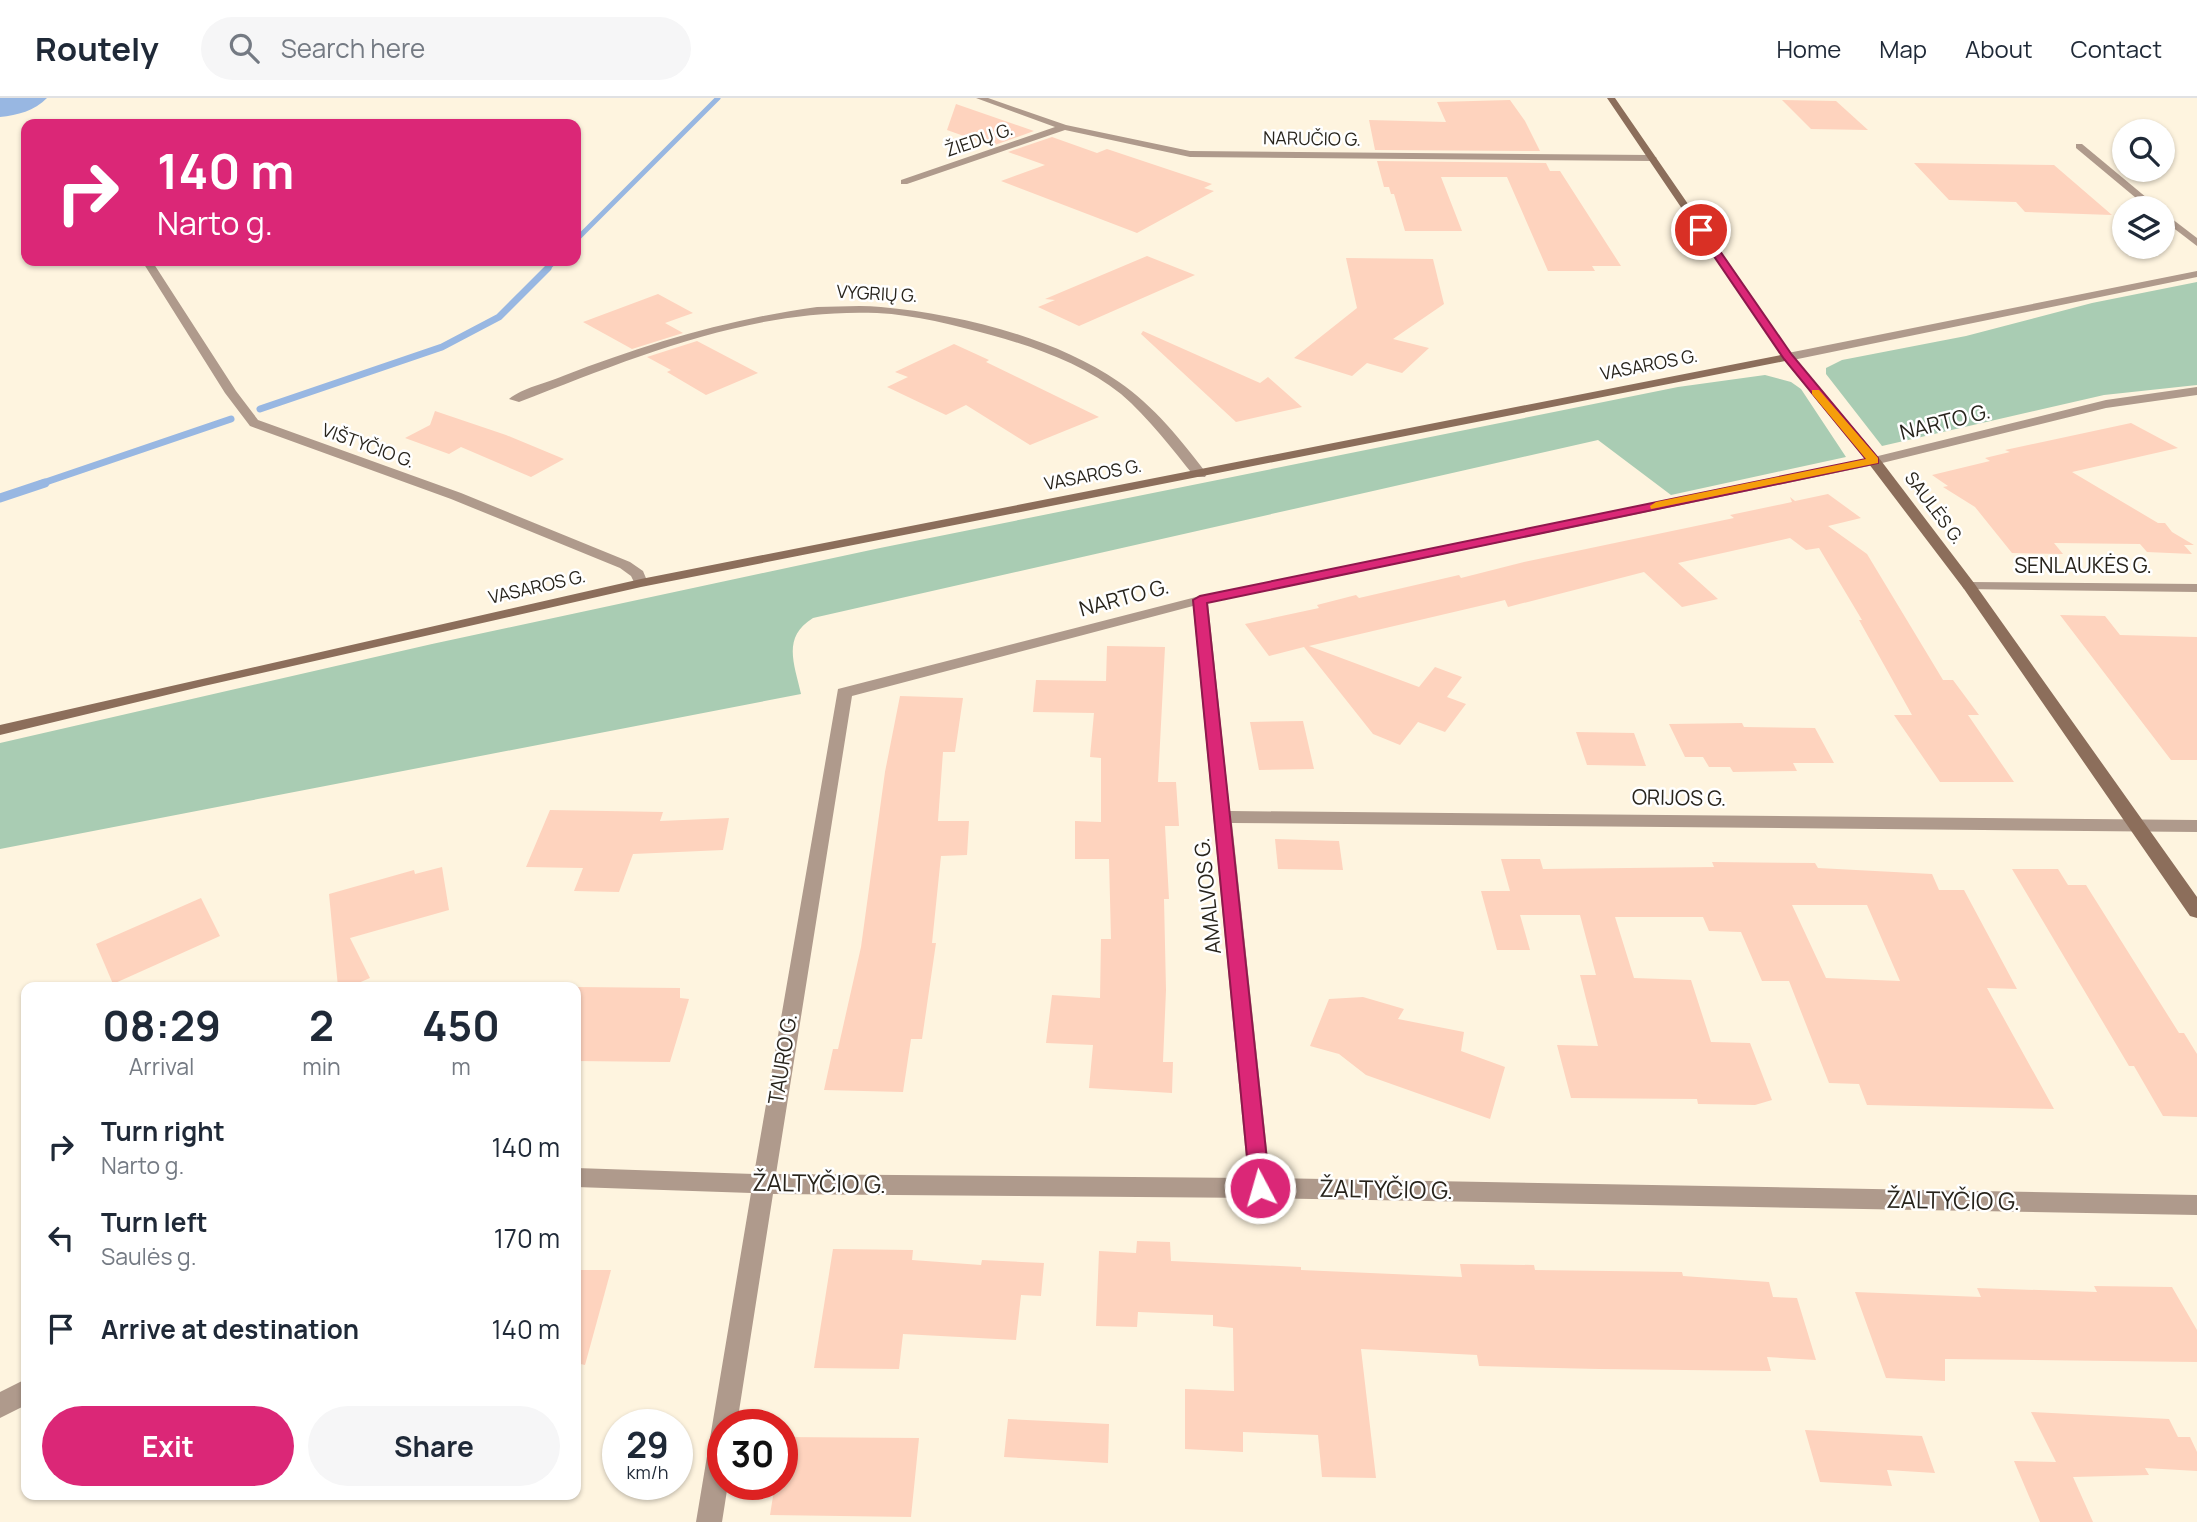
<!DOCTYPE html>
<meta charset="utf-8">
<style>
body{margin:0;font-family:Manrope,sans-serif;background:#f6f6f7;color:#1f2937;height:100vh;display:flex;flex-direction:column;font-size:26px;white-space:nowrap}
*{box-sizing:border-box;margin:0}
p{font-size:23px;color:#747a83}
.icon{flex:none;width:38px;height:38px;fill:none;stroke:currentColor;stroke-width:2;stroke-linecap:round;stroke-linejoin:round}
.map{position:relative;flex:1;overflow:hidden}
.sheet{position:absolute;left:21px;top:884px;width:560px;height:518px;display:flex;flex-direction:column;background:#fff;border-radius:14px;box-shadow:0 2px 5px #0004}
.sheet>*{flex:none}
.guide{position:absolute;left:21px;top:21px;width:560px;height:147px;border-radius:14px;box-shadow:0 2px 5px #0004;background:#db2777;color:#fff;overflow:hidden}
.buttons{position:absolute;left:2112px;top:21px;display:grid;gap:14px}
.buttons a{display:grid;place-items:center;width:63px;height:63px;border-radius:50%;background:#fff;box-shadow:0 2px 5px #0004;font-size:35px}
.speed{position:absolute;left:602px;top:1311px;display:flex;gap:14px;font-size:35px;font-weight:700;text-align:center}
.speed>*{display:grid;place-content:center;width:91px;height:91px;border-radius:50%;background:#fff;box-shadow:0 2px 5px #0004;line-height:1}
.speed small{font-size:18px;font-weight:400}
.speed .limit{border:10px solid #d22;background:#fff;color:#111}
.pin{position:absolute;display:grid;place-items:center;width:60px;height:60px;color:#fff;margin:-30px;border:4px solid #fff;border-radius:50%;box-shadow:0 2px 7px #0007}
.me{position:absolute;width:77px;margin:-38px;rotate:354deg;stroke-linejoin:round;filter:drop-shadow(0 0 5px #0008)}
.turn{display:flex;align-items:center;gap:24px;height:147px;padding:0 21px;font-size:32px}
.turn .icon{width:91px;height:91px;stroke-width:2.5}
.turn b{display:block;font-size:49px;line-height:60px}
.eta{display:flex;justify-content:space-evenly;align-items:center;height:119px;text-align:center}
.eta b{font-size:42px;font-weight:700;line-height:49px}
.action{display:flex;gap:14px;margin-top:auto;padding:14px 21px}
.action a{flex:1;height:80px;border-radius:42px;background:#db2777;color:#fff;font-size:28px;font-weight:700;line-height:80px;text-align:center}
.action a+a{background:#f6f6f7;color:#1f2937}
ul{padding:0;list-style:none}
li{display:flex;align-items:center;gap:21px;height:91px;padding:0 21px}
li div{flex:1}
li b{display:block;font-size:26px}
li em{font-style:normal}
header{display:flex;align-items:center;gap:42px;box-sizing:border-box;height:98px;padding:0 35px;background:#fff;border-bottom:2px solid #e0e1e3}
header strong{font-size:33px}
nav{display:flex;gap:38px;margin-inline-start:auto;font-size:24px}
.search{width:490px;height:63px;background:#f6f6f7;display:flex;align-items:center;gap:18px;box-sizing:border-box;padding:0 24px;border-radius:38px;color:#747a83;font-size:26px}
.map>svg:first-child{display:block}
.green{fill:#a9ccb3}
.water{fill:#98b7e2}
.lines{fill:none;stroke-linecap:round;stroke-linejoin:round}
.stream-far2{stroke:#98b7e2;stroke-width:5}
.stream-far1{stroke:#98b7e2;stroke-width:7}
.stream{stroke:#98b7e2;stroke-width:9}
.building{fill:#fed3be;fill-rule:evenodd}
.minor{fill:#af9a8c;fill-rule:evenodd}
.tertiary{fill:#af9a8c;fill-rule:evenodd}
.secondary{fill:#8c6e5b;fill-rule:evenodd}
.route{fill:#db2777;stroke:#8e194d;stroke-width:2}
.slow{fill:#f59e0b}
.labels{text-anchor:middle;stroke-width:5;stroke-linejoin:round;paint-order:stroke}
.far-street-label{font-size:18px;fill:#28241c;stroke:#fff}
.street-label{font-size:21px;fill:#28241c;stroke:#fff}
.near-street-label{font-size:24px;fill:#28241c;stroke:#fff}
</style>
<header>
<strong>Routely</strong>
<div class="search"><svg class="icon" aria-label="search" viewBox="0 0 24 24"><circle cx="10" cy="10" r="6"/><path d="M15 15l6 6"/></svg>Search here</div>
<nav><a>Home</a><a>Map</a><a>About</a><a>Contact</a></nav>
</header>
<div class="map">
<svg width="2197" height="1424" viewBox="0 0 2197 1424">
<rect width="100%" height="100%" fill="#fef4df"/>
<!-- green -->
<g class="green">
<path d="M2197 184V287L2104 297 1882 348 1826 276V270L1842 262 1966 238 2092 205Z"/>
<path d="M1765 277 1791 284 1801 291 1846 359 1671 397 1598 342 813 520C782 539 794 565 801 596L0 751V645L432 546 880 450 1678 289Z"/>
</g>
<!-- water -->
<path class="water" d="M0 0H47C34 13 18 17 0 19Z"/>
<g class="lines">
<!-- stream-far2 -->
<g class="stream-far2">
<path d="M576 142 718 0"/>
<path d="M546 172 555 163"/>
</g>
<!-- stream-far1 -->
<g class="stream-far1">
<path d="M260 311 442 249 499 219 548 170"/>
<path d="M40 386 231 321"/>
</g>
<!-- stream -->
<path class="stream" d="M0 400 45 385"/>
</g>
<!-- building -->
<g class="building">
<path d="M1510 2 1525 23 1540 53 1375 52 1369 22 1446 24 1437 4Z"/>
<path d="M1782 2 1836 3 1868 32 1811 31Z"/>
<path d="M956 6 1034 33 992 48 947 32Z"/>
<path d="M1052 39 1097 55 1107 51 1212 86 1204 90 1214 93 1137 135 1001 83 1045 67 1008 54Z"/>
<path d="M1377 63 1546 65 1550 73H1560L1621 168H1592L1595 173H1548L1507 79H1441L1462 133H1405L1394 96H1391L1389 89H1384Z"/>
<path d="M1914 65 2054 67 2112 117 2025 114 2016 104 1949 102Z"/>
<path d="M1147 158 1195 177 1079 228 1038 209 1055 202 1045 201Z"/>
<path d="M1346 160 1433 161 1444 206 1393 241 1429 250 1402 275 1367 265 1352 278 1294 260 1357 210Z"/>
<path d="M658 196 693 215 665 225 683 235 632 251 583 224Z"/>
<path d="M1143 233 1260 285 1268 279 1302 309 1236 324 1141 236Z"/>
<path d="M697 243 758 275 706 297 667 274 671 272 647 259Z"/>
<path d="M954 246 989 262 986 264 1099 319 1030 347 966 307 946 317 887 289 908 279 895 274Z"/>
<path d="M435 313 506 337 564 361 531 379 461 349 449 356 405 340 430 327Z"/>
<path d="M2131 325 2178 350 2072 374 2158 425H2165L2172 434 2194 447H2184L2192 456 2147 454 2140 446 2054 445 2063 456 2012 455 1975 409 1943 389 1948 388 1932 377 1990 363 1985 360 2010 354 2005 352Z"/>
<path d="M1828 396 1861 420 1828 428 1867 456 1943 582H1953L1979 617H1968L2014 684H1940L1894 617H1912L1859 522H1862L1819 450 1806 452 1790 440 1678 465 1718 501 1682 509 1644 474 1508 509 1505 502 1309 548 1419 589 1435 569 1462 579 1447 599 1466 606 1445 634 1418 624 1400 647 1373 636 1304 549 1269 558 1245 526 1319 510 1317 507 1356 497 1359 500 1459 477 1461 480 1524 464 1734 420 1730 417 1792 404 1790 399 1795 403Z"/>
<path d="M2060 517 2105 518 2120 537 2197 539V662H2171Z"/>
<path d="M1107 548 1165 549 1158 684H1176L1179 728H1165L1169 801H1164L1166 892 1163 964H1173L1172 995 1089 990 1093 947 1046 945 1052 897 1100 900 1101 841H1111L1109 761H1075V723L1101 724V660L1090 659 1094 615 1033 614 1036 582 1106 583Z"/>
<path d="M900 598 963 600 955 654H943L938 723H969L967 757 941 758 932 845H936L922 941H911L903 994 824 992 833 951H838L861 849 885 674Z"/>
<path d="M1303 623 1314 671 1259 672 1250 624Z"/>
<path d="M1742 625 1744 629 1815 630 1834 665H1793L1797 673 1733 674 1730 669H1709L1703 659H1685L1669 626Z"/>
<path d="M1576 634 1634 635 1646 668 1587 667Z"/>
<path d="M550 712 663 714 660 723 729 720 723 752 633 756 619 794 574 793 583 770 526 769Z"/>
<path d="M1275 741 1339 743 1343 772 1278 771Z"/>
<path d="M1501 761H1540L1543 771 1714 769 1712 764 1815 765 1818 770 1932 776 1939 792H1964L2017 891 1987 890 2054 1011 1867 1007 1859 986 1829 985 1789 883H1762L1741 834 1709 833 1703 819H1615L1634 880 1691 882 1711 944 1750 945 1772 1002 1755 1007 1698 1006 1697 1001 1571 1000 1557 947 1598 948 1580 877H1596L1580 817H1520L1530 852H1497L1481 793H1510ZM1792 807H1867L1900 883 1826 880Z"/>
<path d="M442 769 449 812 350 840 370 880 349 889H338L329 796 414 772 415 776Z"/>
<path d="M2012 771H2058L2068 787H2086L2179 935H2184L2197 956V1019L2163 1018 2134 968H2129Z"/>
<path d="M201 800 220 838 113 886 96 846Z"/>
<path d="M576 889 680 890V900L689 901 670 964 576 963Z"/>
<path d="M1363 899 1404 911 1398 921 1464 934 1461 953 1505 969 1490 1021 1366 977 1339 956 1310 948 1329 901Z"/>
<path d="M1137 1143 1170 1144 1171 1163 1301 1169V1172L1462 1179 1460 1166 1534 1167 1535 1172 1682 1174 1683 1178 1769 1184 1773 1199 1797 1200 1816 1262 1767 1259 1771 1273 1599 1271 1479 1268 1477 1257 1361 1251 1376 1380 1322 1379 1318 1337 1243 1334V1354L1185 1351V1291L1234 1293 1233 1230 1213 1228V1217L1138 1214 1137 1229 1096 1228 1099 1153 1136 1155Z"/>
<path d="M833 1151 913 1152 912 1162 981 1167 982 1162 1044 1165 1041 1198 1021 1197 1016 1242 903 1236 899 1271 814 1270Z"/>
<path d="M576 1172H611L585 1267 576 1265Z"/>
<path d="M2094 1188 2172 1189 2197 1232V1264L1945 1261V1283L1886 1280 1855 1194 1981 1199 1977 1190 2097 1194Z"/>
<path d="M2031 1314 2169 1321 2178 1339H2190L2197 1354V1373L2145 1370 2149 1377 2073 1379 2093 1424H2040L2014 1363 2056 1364Z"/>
<path d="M1008 1321 1109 1326 1108 1365 1004 1359Z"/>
<path d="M1805 1332 1922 1338 1935 1375 1887 1372 1892 1388 1820 1384Z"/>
<path d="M782 1339 919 1340 911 1419 770 1417 775 1386H782Z"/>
</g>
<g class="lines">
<!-- minor -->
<g class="minor">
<path d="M976 0H988L1066 27 1190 53 1652 57 1657 60 1652 63 1190 59 1065 32 907 86H901V82L1055 29Z"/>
<path d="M2076 46H2082L2159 110H2148L2076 50Z"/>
<path d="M2163 114 2197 140V148L2163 122Z"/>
<path d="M142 163H152L236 293 258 322 461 395 630 464 643 473 648 485 646 488H636L631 478 620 470 451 401 250 328 225 295Z"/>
<path d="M817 209C838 209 860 207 881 209 958 216 1054 239 1119 284 1153 307 1182 343 1207 376L1205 379H1195C1172 351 1149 320 1121 296 1085 267 1035 249 991 237 954 227 916 217 877 215 751 210 635 259 519 304L509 301C522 290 547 285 563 278 646 246 729 221 817 209Z"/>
<path d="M2197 289V297L2106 310 1874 367 1208 505 1230 713 2197 722V734L1232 725 1270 1080 2197 1097V1117L1260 1100 773 1096 737 1326H723V1386H728L722 1424H696L751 1095 576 1089V1070L754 1076 838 591 1200 498 1874 359 2106 302ZM1193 508 1248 1080 776 1076 852 598Z"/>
<path d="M1969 484 2197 486V494L1964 491 1962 488 1964 485Z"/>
<path d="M26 1281V1307L0 1320V1294Z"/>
</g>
<!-- tertiary -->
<path class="tertiary" d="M2197 173V179L1788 263 1782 259 1788 255Z"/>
<!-- secondary -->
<path class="secondary" d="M1607 0H1615L1792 257 1879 360 1974 485 2197 799V820L2190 818 1964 491 1869 366 1785 263 641 489 204 588 0 637V627L641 481 1781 257Z"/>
</g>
<!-- route -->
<path class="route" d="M1701 130H1704L1792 257 1878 360V365L1207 505 1270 1090 1267 1096 1260 1099 1253 1096 1250 1090 1193 502 1200 498 1866 361 1784 261 1696 132Z"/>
<!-- slow -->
<path class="slow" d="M1812 292H1819L1878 360V365L1651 411 1650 408 1656 404 1866 361 1812 296Z"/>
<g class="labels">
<!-- far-street labels -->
<g class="far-street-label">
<text transform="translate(1312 41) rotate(1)" y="6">NARUČIO G.</text>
<text transform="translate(979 42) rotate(-19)" y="6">ŽIEDŲ G.</text>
<text transform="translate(877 196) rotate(3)" y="6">VYGRIŲ G.</text>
<text transform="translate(1649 267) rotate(-11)" y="6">VASAROS G.</text>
<text transform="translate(368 348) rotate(20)" y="6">VIŠTYČIO G.</text>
<text transform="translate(1093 377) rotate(-11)" y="6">VASAROS G.</text>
<text transform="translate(1934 410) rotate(53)" y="6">SAULĖS G.</text>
<text transform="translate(537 489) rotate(-13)" y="6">VASAROS G.</text>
</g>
<!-- street labels -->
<g class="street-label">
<text transform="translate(1945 324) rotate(-14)" y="7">NARTO G.</text>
<text x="2083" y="475">SENLAUKĖS G.</text>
<text transform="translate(1124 500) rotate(-15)" y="7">NARTO G.</text>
<text transform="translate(1679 700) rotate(1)" y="7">ORIJOS G.</text>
<text transform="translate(1208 798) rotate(-96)" y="7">AMALVOS G.</text>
<text transform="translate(783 961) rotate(-81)" y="7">TAURO G.</text>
</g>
<!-- near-street labels -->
<g class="near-street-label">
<text transform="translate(819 1086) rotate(1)" y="8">ŽALTYČIO G.</text>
<text transform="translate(1386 1092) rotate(1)" y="8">ŽALTYČIO G.</text>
<text transform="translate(1953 1103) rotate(1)" y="8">ŽALTYČIO G.</text>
</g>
</g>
</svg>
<div class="buttons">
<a><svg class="icon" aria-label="search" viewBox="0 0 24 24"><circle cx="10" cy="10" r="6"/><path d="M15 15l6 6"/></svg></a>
<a><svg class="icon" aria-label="layers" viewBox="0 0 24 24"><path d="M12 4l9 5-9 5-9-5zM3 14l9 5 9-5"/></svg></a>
</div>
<div class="speed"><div>29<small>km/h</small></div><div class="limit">30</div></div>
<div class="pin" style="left:1701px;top:132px;background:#d93025"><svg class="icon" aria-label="arrive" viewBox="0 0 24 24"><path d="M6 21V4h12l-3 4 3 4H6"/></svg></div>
<svg class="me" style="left:1260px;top:1090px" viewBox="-20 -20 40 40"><circle r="17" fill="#db2777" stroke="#fff" stroke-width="3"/><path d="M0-11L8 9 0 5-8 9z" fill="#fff"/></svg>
<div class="guide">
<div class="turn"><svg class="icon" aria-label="right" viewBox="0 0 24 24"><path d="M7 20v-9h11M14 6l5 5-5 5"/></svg><div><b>140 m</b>Narto g.</div></div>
</div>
<section class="sheet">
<div class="eta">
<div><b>08:29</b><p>Arrival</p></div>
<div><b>2</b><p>min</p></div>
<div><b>450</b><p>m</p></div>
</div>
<ul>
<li><svg class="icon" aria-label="right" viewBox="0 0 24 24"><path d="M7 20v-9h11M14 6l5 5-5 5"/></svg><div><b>Turn right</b><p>Narto g.</p></div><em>140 m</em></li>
<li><svg class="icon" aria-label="left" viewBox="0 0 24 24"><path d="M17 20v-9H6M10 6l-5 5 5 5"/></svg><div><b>Turn left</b><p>Saulės g.</p></div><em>170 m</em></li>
<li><svg class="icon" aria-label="arrive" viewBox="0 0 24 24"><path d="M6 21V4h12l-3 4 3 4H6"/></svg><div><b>Arrive at destination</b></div><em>140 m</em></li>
</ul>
<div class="action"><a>Exit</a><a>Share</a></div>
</section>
</div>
